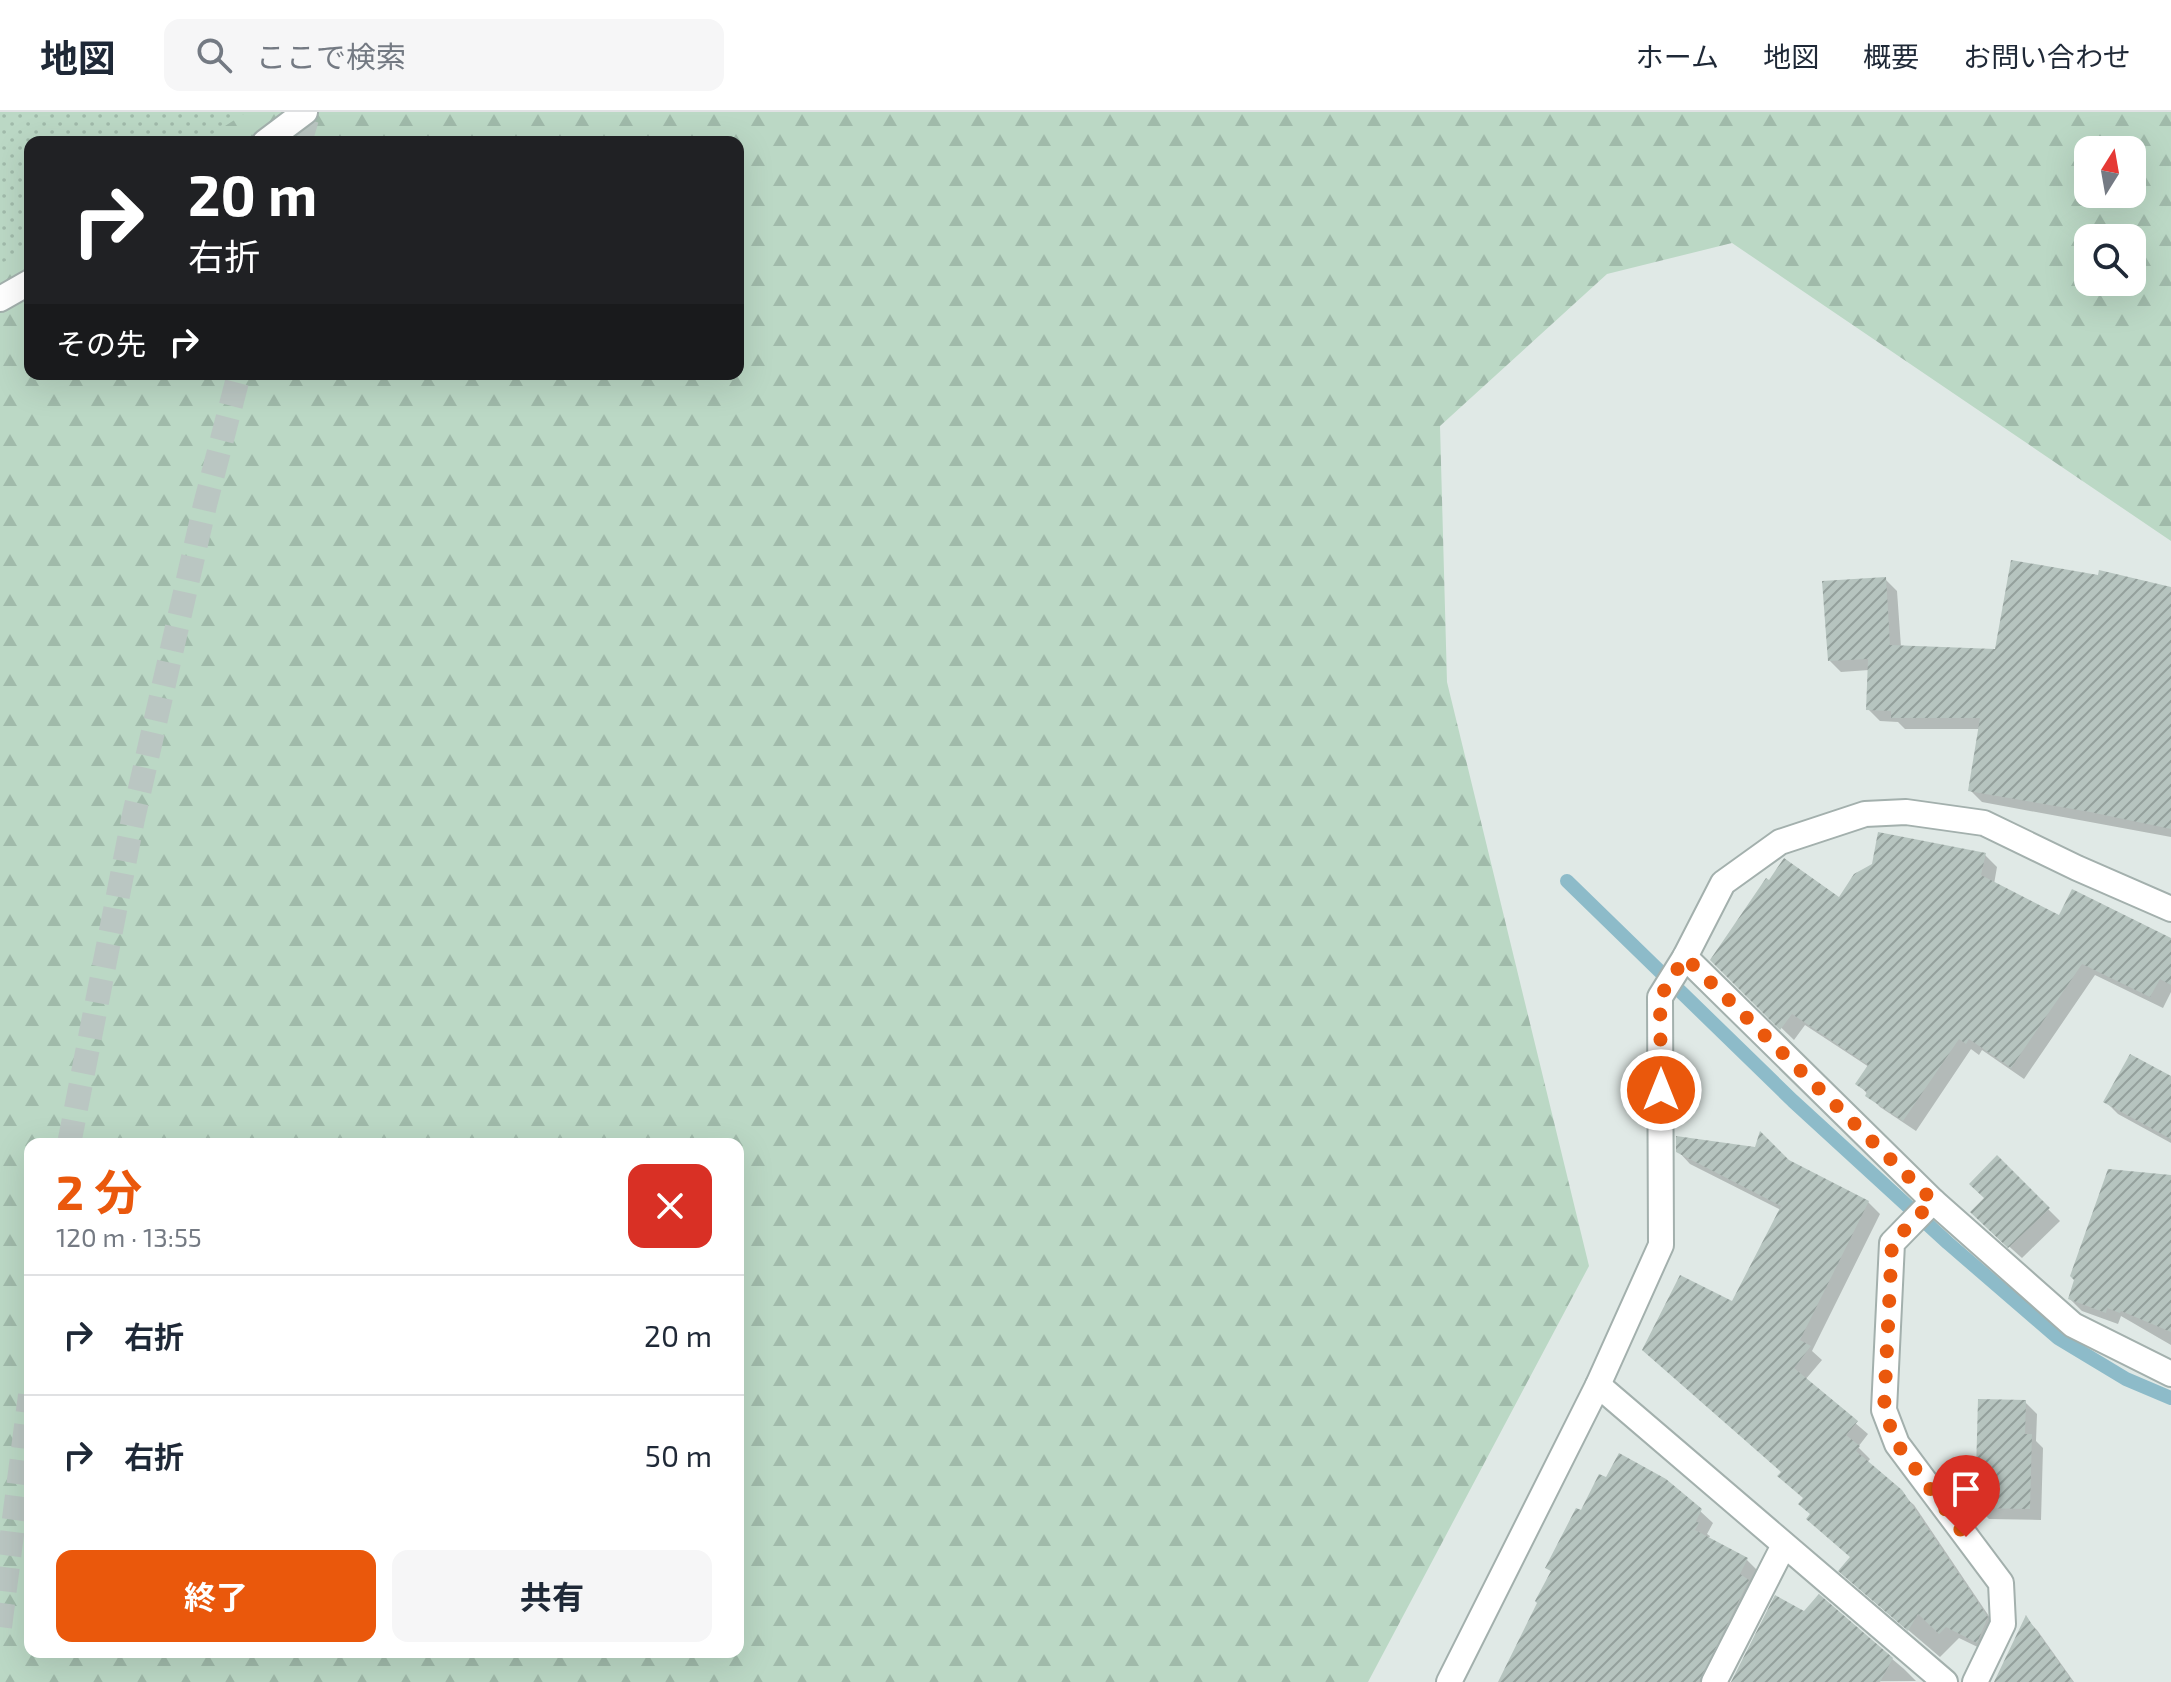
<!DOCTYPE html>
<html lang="ja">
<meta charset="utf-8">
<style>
body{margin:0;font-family:"Exo 2","Noto Sans JP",sans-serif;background:#f6f6f7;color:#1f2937;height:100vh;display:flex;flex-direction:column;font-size:30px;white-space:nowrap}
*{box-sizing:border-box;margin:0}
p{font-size:26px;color:#747a83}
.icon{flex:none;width:44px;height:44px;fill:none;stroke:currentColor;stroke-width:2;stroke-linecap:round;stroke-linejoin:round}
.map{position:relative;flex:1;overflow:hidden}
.drawer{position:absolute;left:24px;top:1026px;width:720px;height:520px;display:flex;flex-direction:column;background:#fff;border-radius:16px;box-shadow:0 8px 32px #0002}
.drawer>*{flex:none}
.guide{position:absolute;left:24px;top:24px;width:720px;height:244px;border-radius:16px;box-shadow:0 8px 32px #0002;background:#202124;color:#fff;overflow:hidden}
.needle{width:52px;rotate:11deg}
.tools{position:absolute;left:2074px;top:24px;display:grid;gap:16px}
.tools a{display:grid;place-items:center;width:72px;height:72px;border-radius:16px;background:#fff;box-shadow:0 8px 32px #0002;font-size:40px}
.pin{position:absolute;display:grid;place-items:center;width:68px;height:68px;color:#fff;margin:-82px -34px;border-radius:50% 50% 50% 0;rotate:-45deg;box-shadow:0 0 8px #0007}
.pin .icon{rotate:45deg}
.me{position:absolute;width:88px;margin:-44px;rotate:0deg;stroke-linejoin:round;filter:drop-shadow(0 0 6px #0008)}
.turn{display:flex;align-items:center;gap:28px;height:168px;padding:0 32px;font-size:36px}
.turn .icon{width:104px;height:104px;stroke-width:2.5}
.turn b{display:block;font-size:56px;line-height:68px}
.then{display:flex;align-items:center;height:76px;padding:0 32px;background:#0003;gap:16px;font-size:30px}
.round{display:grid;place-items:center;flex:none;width:84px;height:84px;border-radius:16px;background:#f6f6f7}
.overview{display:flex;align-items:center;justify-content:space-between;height:136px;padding:0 32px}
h1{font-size:48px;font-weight:700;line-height:60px;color:#ea580c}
.primary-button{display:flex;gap:16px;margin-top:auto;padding:16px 32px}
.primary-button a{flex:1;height:92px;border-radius:16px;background:#ea580c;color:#fff;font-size:32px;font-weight:700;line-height:92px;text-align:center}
.primary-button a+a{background:#f6f6f7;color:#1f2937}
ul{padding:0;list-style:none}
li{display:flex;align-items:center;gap:24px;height:120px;padding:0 32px;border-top:2px solid #e0e1e3}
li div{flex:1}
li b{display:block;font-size:30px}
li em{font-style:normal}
header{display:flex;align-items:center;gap:48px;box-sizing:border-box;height:112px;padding:0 40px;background:#fff;border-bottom:2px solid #e0e1e3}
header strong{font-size:38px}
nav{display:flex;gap:44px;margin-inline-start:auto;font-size:28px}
.search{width:560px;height:72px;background:#f6f6f7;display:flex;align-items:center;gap:20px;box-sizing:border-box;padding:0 28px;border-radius:16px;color:#747a83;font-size:30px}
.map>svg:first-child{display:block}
.forest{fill:url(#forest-firs);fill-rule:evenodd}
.park{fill:url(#park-dots)}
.shadow{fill:#0003}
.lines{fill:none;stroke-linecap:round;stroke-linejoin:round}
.stream{stroke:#8dbbc9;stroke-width:14}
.building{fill:url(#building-hatch)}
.motorway-tunnel{stroke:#bac6c2;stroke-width:24;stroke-dasharray:24 12;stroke-linecap:butt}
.minor-casing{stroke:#a3b0ad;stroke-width:28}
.tertiary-casing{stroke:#a3b0ad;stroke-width:28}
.minor{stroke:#fff;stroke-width:24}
.tertiary{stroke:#fff;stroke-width:24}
.route{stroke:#ea580c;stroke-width:14;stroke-dasharray:0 25.2}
</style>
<header>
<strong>地図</strong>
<div class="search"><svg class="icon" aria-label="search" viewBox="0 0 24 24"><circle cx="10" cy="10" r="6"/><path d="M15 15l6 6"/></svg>ここで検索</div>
<nav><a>ホーム</a><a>地図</a><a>概要</a><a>お問い合わせ</a></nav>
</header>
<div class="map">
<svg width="2171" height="1570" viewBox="0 0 2171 1570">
<defs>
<pattern id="forest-firs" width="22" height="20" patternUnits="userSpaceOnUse" patternTransform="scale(2)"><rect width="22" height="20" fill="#bbd8c5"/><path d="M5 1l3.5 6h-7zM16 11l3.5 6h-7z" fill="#a0baaa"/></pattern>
<pattern id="park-dots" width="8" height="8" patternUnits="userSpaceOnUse" patternTransform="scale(2)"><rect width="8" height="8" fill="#bbd8c5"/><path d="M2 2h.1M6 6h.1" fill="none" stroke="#a0baaa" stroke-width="1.8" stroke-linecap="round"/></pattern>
<pattern id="building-hatch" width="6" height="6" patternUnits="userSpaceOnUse" patternTransform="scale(2)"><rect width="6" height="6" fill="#b6c4bf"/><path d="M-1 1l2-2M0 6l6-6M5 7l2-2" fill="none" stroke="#94a09c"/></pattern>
</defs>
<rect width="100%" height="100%" fill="#e0e9e6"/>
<!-- forest -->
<path class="forest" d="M0 0H2171V429L1732 131 1607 162 1440 314 1447 570 1589 1154 1368 1570H0ZM30 30H738V262H30ZM2088 38H2132V82H2088ZM2088 126H2132V170H2088ZM30 1032H738V1540H30Z"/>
<!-- park -->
<path class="park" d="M0 0H247L200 30H30V136L0 152Z"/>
<!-- shadow -->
<g class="shadow">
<path d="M1885 467 1897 479 1901 535 1997 539 2171 477V725L1982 690 1970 678 1980 617H1905L1898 610 1880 609 1868 597 1869 558 1841 560 1829 548Z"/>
<path d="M1985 743 1997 755 1994 772 2060 806 2171 831V880L2163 896 2095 863 2024 967 1982 938 1979 943 1971 937 1916 1019 1880 995 1858 972 1869 955 1805 913 1794 928 1712 848 1840 788Z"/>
<path d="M2171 967V1031L2118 1002 2106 990Z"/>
<path d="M1678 1039 1788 1050 1868 1090 1880 1102 1812 1239 1822 1248 1805 1268 1868 1322 1858 1335 1870 1347 1867 1351 1914 1393 1999 1519 1990 1541 1959 1526 1940 1545 1853 1471 1852 1446 1812 1403 1805 1387 1783 1361 1733 1192 1781 1098 1690 1052Z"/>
<path d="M1997 1046 2060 1109 2022 1146 1984 1112 1987 1087Z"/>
<path d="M2171 1065V1233L2121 1204 2118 1212 2082 1199 2070 1187Z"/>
<path d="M2025 1290 2037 1302 2036 1329 2043 1336 2041 1408 1989 1407 1977 1395Z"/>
<path d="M1700 1399 1713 1411 1707 1422 1710 1424 1708 1427 1747 1448 1759 1460 1715 1570H1500L1553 1461 1547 1455Z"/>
<path d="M1819 1485 1904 1557 1916 1569 1733 1570Z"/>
<path d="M2026 1507 2037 1518 2074 1570H1996Z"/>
</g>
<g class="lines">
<!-- stream -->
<path class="stream" d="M1567 769 1793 989 1948 1131 2058 1226 2126 1267 2171 1286"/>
</g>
<!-- building -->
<g class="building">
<path d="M2011 448 2098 463 2099 458 2171 475V717L2090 700 1968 679 1980 606H1891V599L1866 598 1868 547 1828 549 1822 469 1886 465 1890 533 1995 537Z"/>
<path d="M1878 720 1986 741 1981 763 2059 803 2072 777 2171 826V873L2160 867 2150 885 2082 852 2011 956 1969 927 1966 932 1959 927 1903 1009 1865 984 1867 980 1855 972 1868 953 1792 902 1780 918 1710 848 1766 766 1769 768 1784 746 1839 785 1854 762 1872 752Z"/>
<path d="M2130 942 2171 964V1027L2103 990Z"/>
<path d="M1760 1019 1789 1048 1869 1089 1800 1228 1811 1234 1794 1256 1858 1309 1846 1323 1860 1334 1856 1339 1902 1378 1988 1505 1977 1531 1946 1515 1939 1522 1918 1502 1908 1519 1838 1459 1850 1445 1806 1407 1810 1402 1798 1392 1803 1386 1777 1364 1781 1360 1642 1238 1680 1163 1732 1189 1781 1094 1676 1040V1024L1755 1035Z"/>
<path d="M1997 1043 2050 1096 2008 1136 1970 1100 1984 1086 1969 1072Z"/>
<path d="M2108 1057 2171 1063V1220L2121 1199 2120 1201 2107 1196 2106 1201 2068 1187 2074 1168 2070 1164Z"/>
<path d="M1978 1287 2026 1288 2025 1322H2032L2030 1397 1975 1396Z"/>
<path d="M1619 1341 1666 1367 1702 1397 1696 1409 1699 1411 1695 1418 1748 1446 1740 1462 1749 1468 1699 1570H1498L1537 1491 1535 1489 1551 1459 1545 1456 1576 1396 1581 1398 1599 1362 1606 1365Z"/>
<path d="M1819 1482 1893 1546 1880 1570H1731L1775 1483 1804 1499Z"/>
<path d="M2026 1503 2031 1511 2073 1570H1994Z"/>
</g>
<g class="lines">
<!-- motorway-tunnel -->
<g class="motorway-tunnel">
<path d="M300 30 309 0"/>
<path d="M69 1032 133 707 205 393 239 262"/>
<path d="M0 1515 30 1283"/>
</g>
<!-- minor casing -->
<g class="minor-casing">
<g id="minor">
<path d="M1685 845 1933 1089 2073 1213 2171 1262"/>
<path d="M1933 1089 1892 1131 1884 1298 1897 1332 2001 1471 2003 1512 1975 1570"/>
<path d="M1598 1273 1945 1570"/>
<path d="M1449 1570 1598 1273 1661 1133 1660 885 1685 845 1723 771 1780 730 1865 702 1906 700 1984 711 2077 756 2171 797"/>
<path d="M1714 1570 1784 1433"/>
</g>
</g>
<!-- tertiary casing -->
<g class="tertiary-casing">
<g id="tertiary">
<path d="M265 30 305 0"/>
<path d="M0 187 30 170"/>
</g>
</g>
<!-- minor -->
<use href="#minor" class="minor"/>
<!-- tertiary -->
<use href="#tertiary" class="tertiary"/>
</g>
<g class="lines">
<!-- route -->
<path class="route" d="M1661 978 1660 885 1685 845 1933 1089 1892 1131 1884 1298 1897 1332 1966 1425"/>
</g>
</svg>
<div class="tools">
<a><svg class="needle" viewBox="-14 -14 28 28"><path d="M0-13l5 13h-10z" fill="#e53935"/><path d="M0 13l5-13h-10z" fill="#747a83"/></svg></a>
<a><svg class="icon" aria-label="search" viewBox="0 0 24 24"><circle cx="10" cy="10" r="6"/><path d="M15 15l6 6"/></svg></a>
</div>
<div class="pin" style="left:1966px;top:1425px;background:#d93025"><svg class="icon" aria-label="arrive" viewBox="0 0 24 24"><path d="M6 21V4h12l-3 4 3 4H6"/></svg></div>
<svg class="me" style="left:1661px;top:978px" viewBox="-20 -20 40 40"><circle r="17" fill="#ea580c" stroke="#fff" stroke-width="3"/><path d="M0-11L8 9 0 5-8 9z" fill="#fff"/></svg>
<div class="guide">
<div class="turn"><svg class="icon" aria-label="right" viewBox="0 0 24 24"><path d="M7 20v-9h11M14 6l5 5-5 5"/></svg><div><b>20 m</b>右折</div></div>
<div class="then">その先<svg class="icon" aria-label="right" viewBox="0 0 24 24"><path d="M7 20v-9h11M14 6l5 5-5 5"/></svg></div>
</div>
<section class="drawer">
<div class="overview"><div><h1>2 分</h1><p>120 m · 13:55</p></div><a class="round" style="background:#d93025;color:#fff"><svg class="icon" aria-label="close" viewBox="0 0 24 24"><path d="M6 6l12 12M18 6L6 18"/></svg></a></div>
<ul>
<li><svg class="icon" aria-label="right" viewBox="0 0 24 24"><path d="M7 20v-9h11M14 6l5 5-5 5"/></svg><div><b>右折</b></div><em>20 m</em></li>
<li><svg class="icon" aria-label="right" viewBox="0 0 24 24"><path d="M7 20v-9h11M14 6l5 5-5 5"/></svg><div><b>右折</b></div><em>50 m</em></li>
</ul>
<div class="primary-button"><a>終了</a><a>共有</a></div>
</section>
</div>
